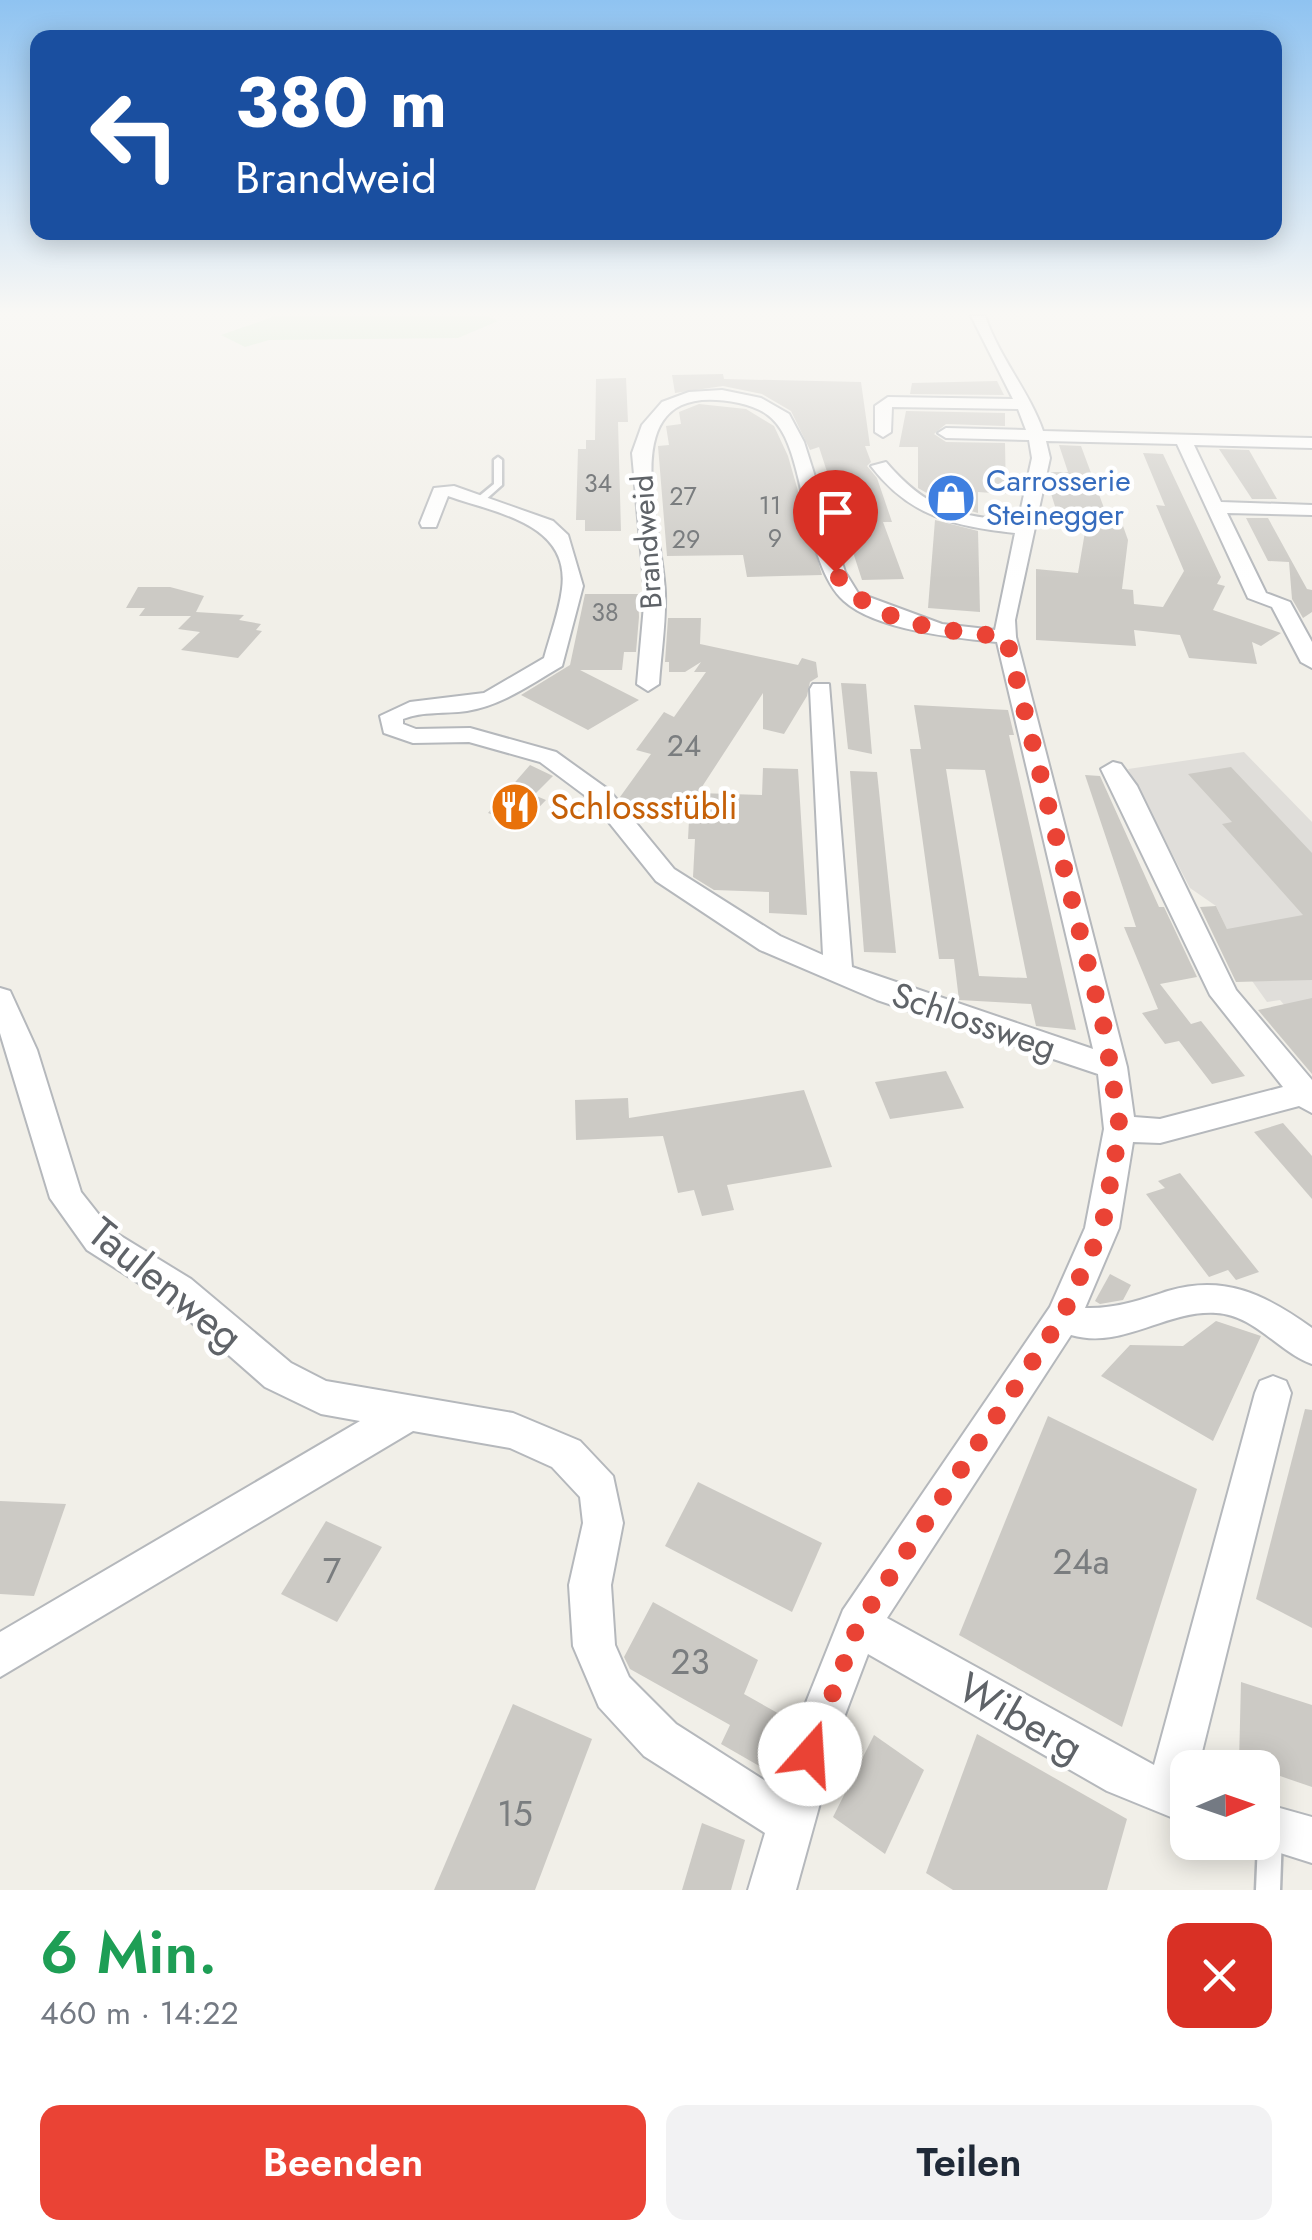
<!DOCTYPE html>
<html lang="de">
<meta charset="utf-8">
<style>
body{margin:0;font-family:Jost,sans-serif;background:#f2f2f3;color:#1f2937;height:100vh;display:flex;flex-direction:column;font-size:38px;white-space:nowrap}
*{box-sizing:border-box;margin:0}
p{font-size:32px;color:#747a83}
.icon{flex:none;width:55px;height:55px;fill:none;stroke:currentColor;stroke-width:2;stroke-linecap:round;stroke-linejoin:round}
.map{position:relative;height:1890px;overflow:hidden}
.drawer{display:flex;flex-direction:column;background:#fff;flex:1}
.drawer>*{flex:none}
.hud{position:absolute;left:30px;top:30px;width:1252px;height:210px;border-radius:20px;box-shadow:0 5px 25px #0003;background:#1a4fa0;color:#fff;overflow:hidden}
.needle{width:65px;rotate:88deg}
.fabs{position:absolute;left:1170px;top:1750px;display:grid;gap:20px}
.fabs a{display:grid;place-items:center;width:110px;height:110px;border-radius:20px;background:#fff;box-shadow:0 5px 25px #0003;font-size:50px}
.pin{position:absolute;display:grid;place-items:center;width:85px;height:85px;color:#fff;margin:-102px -42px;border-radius:50% 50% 50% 0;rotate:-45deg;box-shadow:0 0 10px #0007}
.pin .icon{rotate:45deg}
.me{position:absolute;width:110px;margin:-55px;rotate:19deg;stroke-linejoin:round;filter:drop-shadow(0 0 8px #0008)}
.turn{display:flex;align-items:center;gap:35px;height:210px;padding:0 40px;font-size:45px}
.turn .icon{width:130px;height:130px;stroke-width:2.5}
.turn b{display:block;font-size:70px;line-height:85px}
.round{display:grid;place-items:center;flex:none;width:105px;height:105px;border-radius:20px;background:#f2f2f3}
.overview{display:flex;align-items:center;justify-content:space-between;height:170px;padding:0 40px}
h1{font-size:60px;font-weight:600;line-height:75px;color:#1e9e55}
.action{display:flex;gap:20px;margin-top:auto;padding:20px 40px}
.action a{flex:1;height:115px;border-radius:20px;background:#ea4335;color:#fff;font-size:40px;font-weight:600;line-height:115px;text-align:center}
.action a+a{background:#f2f2f3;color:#1f2937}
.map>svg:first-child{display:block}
.industrial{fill:#e0deda}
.green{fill:#c5e8c5}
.building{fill:#cccac5;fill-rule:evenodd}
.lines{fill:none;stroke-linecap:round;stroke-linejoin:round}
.service-casing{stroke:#b5b8bc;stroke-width:5}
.minor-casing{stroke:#b5b8bc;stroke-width:4}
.service{fill:#fff;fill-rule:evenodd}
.minor{fill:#fff;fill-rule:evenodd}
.route{stroke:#ea4335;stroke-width:18;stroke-dasharray:0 32.4}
.labels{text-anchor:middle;stroke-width:9;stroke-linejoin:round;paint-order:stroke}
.far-number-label{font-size:25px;fill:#7a7d7f}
.far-shop-label{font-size:30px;fill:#366cbe;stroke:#fff;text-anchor:start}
.far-street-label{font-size:30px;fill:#5f6368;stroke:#fff}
.number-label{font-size:30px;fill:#7a7d7f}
.food-label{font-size:35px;fill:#c56008;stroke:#fff;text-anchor:start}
.street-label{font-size:35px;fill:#5f6368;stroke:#fff}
.near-number-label{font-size:35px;fill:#7a7d7f}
.near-street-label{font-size:42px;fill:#5f6368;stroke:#fff}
</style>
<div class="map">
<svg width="1312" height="1890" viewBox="0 0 1312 1890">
<rect width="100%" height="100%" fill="#f1efe8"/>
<!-- industrial -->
<path class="industrial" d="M1244 752 1312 822V1037L1280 1000 1267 1002 1250 978 1216 906 1190 888 1128 769Z"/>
<!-- green -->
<path class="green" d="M275 316H487L498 321 458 338 269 340 245 347 221 335Z"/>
<!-- building -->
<g class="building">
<path d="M723 374 724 379 861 382 870 446H865L871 462 867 466 877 478 892 522H883L904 579 862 580 819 447 810 450 791 411 762 394 723 386 675 393 672 375Z"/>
<path d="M626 378 628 422H618L621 531H585V520H576L578 449H586V440H595L596 379Z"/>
<path d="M997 381 1004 395 910 394 912 383Z"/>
<path d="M699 404 746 409 774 426 788 456 822 575 747 577 743 555 667 556 658 446 669 445 666 426 681 424 679 412Z"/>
<path d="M906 411 1005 413V426L946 424 934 434 946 442 1005 443 1006 494 978 492V513L946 504 918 488V447H899Z"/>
<path d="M1059 445 1081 446 1104 508 1117 509 1128 540 1122 589 1133 590 1134 604 1163 607 1184 571 1156 505 1165 506 1143 453 1163 454 1221 577 1217 584 1225 586 1213 610 1281 633 1261 646 1252 642 1257 664 1189 658 1180 635 1134 630 1136 646 1036 640V569L1078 573 1087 520 1059 519 1048 484 1051 472H1068Z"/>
<path d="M1219 449 1249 450 1277 499H1252Z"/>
<path d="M1246 518H1268L1307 589 1312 590V612L1303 618 1292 599 1289 562 1268 561Z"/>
<path d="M935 520 978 531 980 612 928 608Z"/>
<path d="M138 587H170L204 596 196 612 244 615 239 620 261 624 256 630 262 631 238 658 181 650 200 632 178 629 191 616H139L145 608H126Z"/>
<path d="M585 594H638L639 617 636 652H624L622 670H580L639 700 588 730 521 695 570 665Z"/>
<path d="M668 618H701L700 644 798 665 802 658 816 662 818 677 810 682 807 696 784 734 763 729V693L698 793 762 795 763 768 798 769 807 915 769 913V892L714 890 693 877 695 839H688L689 820 637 819 636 809 620 797 651 754 636 750 664 712 674 717 706 672H694L701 662 685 672H669V662H665Z"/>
<path d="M841 683 866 684 872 754 848 749Z"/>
<path d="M914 705 1008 710 1014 735H1009L1076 1030 1036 1026 1031 1004 959 1000 954 959H939L910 749H921ZM946 769 985 770 1027 978 979 976Z"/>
<path d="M530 765 553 776 534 795 546 800 522 825 488 813Z"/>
<path d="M1231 767 1312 853V980L1236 982 1200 907 1216 906 1227 929 1303 915 1222 824 1232 822 1188 774Z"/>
<path d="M850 771 877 772 896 953 864 952Z"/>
<path d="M1085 775 1100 776 1159 907H1164L1197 977 1160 984 1191 1024 1201 1021 1245 1076 1212 1084 1179 1041 1165 1044 1142 1013 1158 1009 1124 927H1136Z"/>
<path d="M1312 998V1074L1258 1010Z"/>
<path d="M946 1071 964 1108 890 1119 875 1082Z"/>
<path d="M804 1090 832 1167 727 1185 734 1210 702 1216 694 1190 678 1193 663 1136 576 1140 575 1100 628 1098 629 1118Z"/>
<path d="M1283 1123 1312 1156V1199L1254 1132Z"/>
<path d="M1180 1173 1259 1272 1236 1280 1228 1270 1209 1277 1146 1194 1165 1188 1158 1181Z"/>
<path d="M1110 1274 1131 1285 1123 1300 1100 1304 1095 1301Z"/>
<path d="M1216 1321 1261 1336 1213 1441 1101 1376 1130 1345 1183 1346Z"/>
<path d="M1305 1409 1312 1410V1628L1256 1599Z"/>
<path d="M1048 1416 1197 1489 1122 1727 959 1635Z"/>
<path d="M698 1482 822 1543 792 1612 665 1546Z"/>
<path d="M0 1501 66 1504 34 1596 0 1594Z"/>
<path d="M326 1521 382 1547 337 1622 281 1594Z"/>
<path d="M653 1602 758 1660 744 1694 790 1720 768 1771 721 1744 730 1725 630 1669 624 1657Z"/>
<path d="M1241 1682 1312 1705V1787L1239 1762Z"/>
<path d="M513 1704 592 1739 535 1890H434Z"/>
<path d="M977 1734 1127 1819 1107 1890H953L926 1873Z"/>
<path d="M874 1735 924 1770 885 1854 833 1817Z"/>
<path d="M702 1823 745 1840 731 1890H682Z"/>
</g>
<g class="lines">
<!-- service casing -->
<g class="service-casing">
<g id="service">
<path d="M498 457 502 460V485L483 502H477V498L494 484V460Z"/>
<path d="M1270 1822 1278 1826 1282 1834 1280 1890H1256L1258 1842H1262V1826Z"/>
</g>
</g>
<!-- minor casing -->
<g class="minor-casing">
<g id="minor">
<path d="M971 316H985C1000 359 1029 391 1043 431L1312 438V448L1194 445 1221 502 1312 505V515L1227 513 1266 593 1290 602 1312 642V668L1301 662 1272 607 1248 598 1177 444 1046 441 1050 458 1015 620 1016 637 1127 1067 1134 1117 1160 1119 1283 1087 1210 995 1101 769 1113 762 1121 764 1137 786 1236 990 1312 1080V1113L1299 1106 1160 1143 1133 1142 1119 1228 1085 1308C1115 1309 1140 1300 1168 1291 1225 1274 1266 1295 1312 1328V1364C1278 1352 1255 1315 1216 1313 1165 1310 1123 1350 1071 1335L887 1618 1154 1765 1255 1393 1260 1381 1273 1376 1286 1381 1291 1393 1198 1768H1188V1824L1107 1791 868 1654 843 1720 796 1890H748L765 1833 644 1756 599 1707 573 1646 569 1585 583 1523 580 1497 552 1467 510 1448 413 1431 0 1677V1632L360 1421 321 1414 265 1387 167 1301 87 1250 50 1198 0 1033V988L10 991 37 1050 81 1192 111 1230 191 1279 291 1363 326 1381 513 1413 580 1441 613 1476 623 1523 611 1585 615 1645 629 1677 676 1724 778 1789 799 1720 843 1610 1050 1307 1085 1228 1104 1129 1098 1074 877 1000 760 950 656 881 591 800 540 762 469 742 413 743 384 733 380 716 410 702 484 693 544 658C550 636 559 612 562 589 571 523 495 513 448 496L436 527H422L420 523 434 488 454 486 553 521 568 535 583 586 562 666C531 684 503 705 467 711 445 714 423 711 403 719V724L416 729 470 728 556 752 609 790 674 869 780 936 823 955 810 689 813 684H829L852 967 1093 1049 997 642C955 638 876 630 844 601 808 569 806 481 785 437 775 416 761 408 739 403 608 376 662 521 665 593 666 623 661 654 659 684L648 691 637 684 645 594 632 453 642 425 662 402 689 392 722 390 761 398 789 414 804 442 845 572 858 593 942 624 995 630 1015 533C954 526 910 517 871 466L886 462C928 511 956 515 1018 522L1032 458 1029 440 946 438 938 433 946 428 1026 430 1018 409 892 407 891 432 883 437 875 432V406L888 397 1013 399Z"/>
<path d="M1262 1803 1312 1817V1863L1246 1842H1262Z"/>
</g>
</g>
<!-- service -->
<use href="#service" class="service"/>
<!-- minor -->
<use href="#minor" class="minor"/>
</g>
<!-- sky -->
<linearGradient id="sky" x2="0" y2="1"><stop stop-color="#8fc3f1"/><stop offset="0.54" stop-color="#f9f8f5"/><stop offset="1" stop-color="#f9f8f5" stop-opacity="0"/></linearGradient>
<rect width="1312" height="580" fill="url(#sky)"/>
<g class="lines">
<!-- route -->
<path class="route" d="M810 1754 858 1625 1062 1317 1102 1228 1120 1129 1105 1032 1006 637C946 630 871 627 835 572"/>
</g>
<!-- icons -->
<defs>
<g id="shop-disc" transform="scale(2.5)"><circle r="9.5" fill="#3f7fe0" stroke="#fff"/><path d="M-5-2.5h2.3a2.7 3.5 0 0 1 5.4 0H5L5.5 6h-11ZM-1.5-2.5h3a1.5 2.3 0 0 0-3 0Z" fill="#fff"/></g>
<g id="restaurant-disc" transform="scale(2.5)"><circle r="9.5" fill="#e8710a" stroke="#fff"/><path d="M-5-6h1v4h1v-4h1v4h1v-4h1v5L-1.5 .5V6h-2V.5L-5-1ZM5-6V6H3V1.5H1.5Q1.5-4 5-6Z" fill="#fff"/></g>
</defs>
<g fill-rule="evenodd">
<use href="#shop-disc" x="951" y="498"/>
<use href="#restaurant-disc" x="515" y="807"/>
</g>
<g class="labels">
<!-- far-number labels -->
<g class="far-number-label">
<text x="598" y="492">34</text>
<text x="683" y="505">27</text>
<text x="770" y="514">11</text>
<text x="775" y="547">9</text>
<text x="686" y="548">29</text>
<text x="605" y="621">38</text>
</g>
<!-- far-shop labels -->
<g class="far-shop-label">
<text x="986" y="491">Carrosserie<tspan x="986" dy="34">Steinegger</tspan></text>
</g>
<!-- far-street labels -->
<g class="far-street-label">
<text transform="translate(647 542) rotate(-94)" y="10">Brandweid</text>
</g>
<!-- number labels -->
<g class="number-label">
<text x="684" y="756">24</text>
</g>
<!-- food labels -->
<g class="food-label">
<text x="550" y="819">Schlossstübli</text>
</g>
<!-- street labels -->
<g class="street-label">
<text transform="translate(974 1021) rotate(19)" y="12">Schlossweg</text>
</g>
<!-- near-number labels -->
<g class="near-number-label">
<text x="1081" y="1574">24a</text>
<text x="332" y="1583">7</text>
<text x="690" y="1674">23</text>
<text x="515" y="1826">15</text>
</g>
<!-- near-street labels -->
<g class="near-street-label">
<text transform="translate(166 1284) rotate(39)" y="15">Taulenweg</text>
<text transform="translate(1021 1717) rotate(30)" y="15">Wiberg</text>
</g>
</g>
</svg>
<div class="fabs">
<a><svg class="needle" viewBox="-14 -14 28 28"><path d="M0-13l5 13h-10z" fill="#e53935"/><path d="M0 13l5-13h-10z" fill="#747a83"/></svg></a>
</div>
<div class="pin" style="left:835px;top:572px;background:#d93025"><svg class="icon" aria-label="arrive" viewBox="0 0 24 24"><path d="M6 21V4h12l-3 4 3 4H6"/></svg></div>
<svg class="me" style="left:810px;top:1754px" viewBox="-20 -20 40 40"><circle r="19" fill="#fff"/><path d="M0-13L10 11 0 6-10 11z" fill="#ea4335"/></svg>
<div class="hud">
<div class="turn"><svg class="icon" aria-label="left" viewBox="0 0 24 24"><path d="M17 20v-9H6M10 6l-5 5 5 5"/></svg><div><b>380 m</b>Brandweid</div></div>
</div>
</div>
<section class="drawer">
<div class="overview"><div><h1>6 Min.</h1><p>460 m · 14:22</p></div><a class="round" style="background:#d93025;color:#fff"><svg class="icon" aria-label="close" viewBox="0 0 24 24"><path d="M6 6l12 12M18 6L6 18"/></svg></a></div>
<div class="action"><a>Beenden</a><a>Teilen</a></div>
</section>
